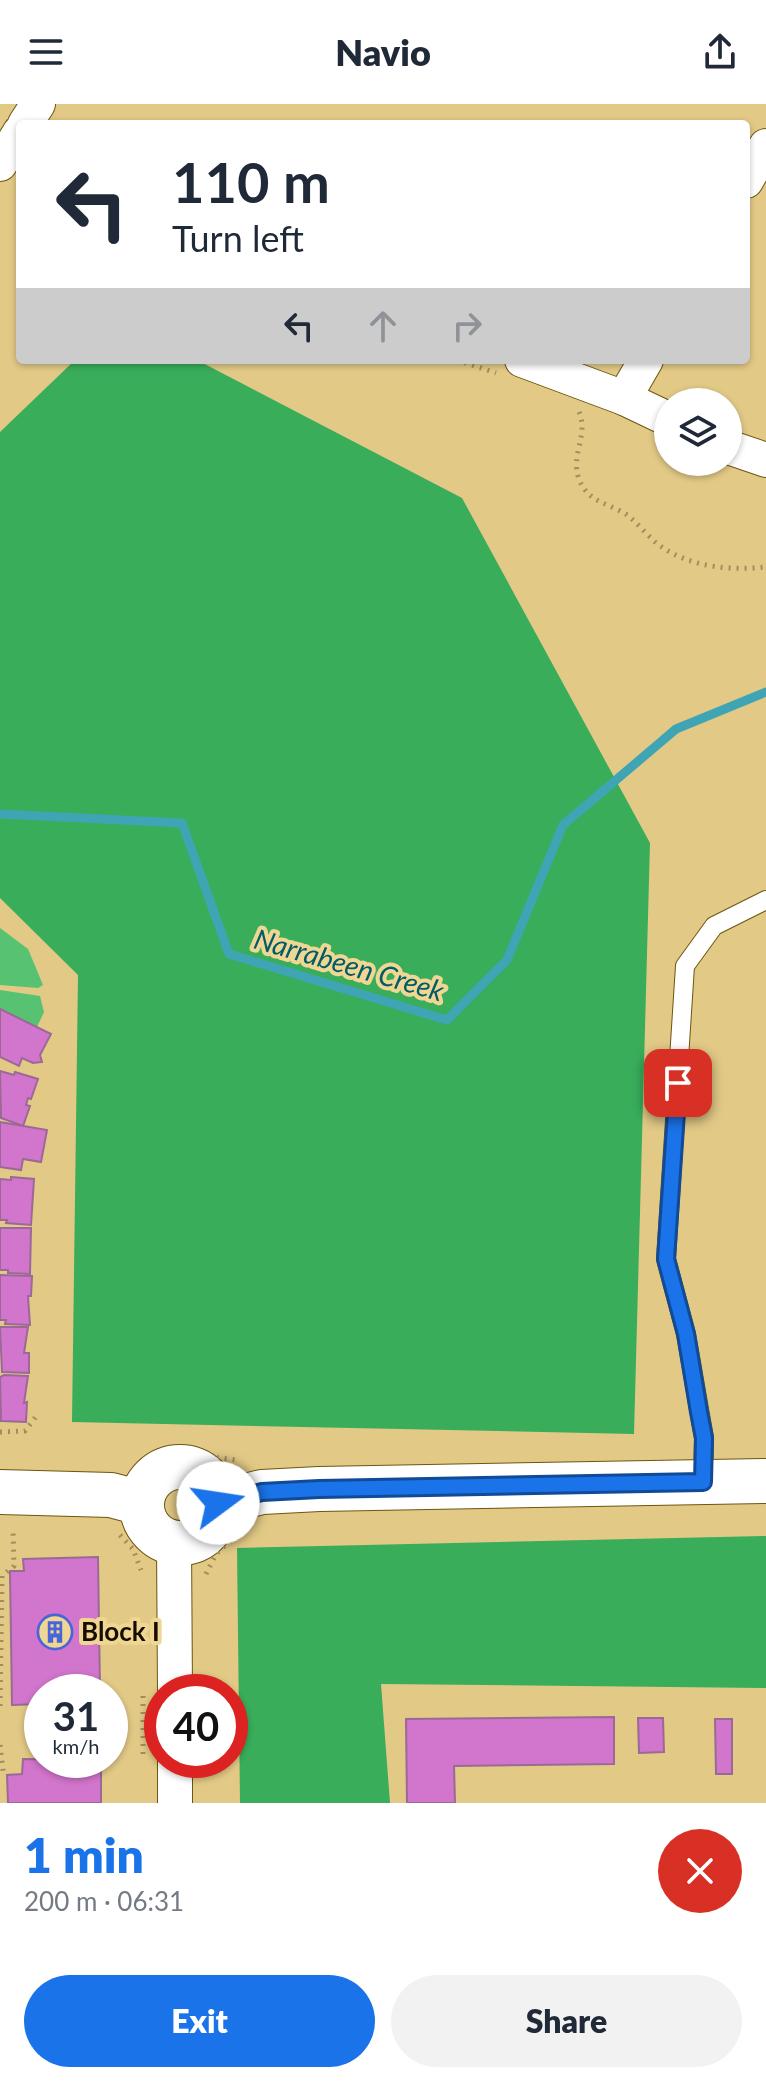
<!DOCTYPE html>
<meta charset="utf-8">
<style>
body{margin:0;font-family:Lato,sans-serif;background:#f2f2f3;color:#1f2937;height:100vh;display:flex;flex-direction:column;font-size:30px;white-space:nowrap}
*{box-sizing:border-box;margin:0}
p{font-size:26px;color:#747a83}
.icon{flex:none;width:44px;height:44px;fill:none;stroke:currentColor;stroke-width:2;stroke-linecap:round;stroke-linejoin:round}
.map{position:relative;height:1699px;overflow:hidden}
.sheet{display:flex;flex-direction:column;background:#fff;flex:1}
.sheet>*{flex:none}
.hud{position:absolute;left:16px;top:16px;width:734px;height:244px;border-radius:8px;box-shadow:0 2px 6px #0004;background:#fff;color:#1f2937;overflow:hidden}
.fabs{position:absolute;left:654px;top:284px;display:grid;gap:16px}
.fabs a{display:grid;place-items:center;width:88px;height:88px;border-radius:50%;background:#fff;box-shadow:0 2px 6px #0004;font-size:40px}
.speed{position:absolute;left:24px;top:1570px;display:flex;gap:16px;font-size:40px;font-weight:700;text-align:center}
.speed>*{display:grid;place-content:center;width:104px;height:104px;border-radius:50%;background:#fff;box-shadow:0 2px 6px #0004;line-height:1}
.speed small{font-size:20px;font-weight:400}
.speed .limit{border:12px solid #d22;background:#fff;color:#111}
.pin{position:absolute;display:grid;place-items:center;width:68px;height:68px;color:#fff;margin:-34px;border-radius:16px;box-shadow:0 4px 12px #0006}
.me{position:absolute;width:88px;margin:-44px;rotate:76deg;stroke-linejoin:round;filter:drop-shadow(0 0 6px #0008)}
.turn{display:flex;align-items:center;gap:28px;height:168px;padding:0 24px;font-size:36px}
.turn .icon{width:104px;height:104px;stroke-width:2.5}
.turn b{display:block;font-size:56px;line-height:68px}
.lanes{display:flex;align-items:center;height:76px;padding:0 24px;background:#0003;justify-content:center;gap:40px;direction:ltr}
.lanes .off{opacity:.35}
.round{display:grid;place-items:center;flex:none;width:84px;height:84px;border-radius:42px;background:#f2f2f3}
.head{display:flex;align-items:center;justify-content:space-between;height:136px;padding:0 24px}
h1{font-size:48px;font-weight:800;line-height:60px;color:#1a73e8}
.cta{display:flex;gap:16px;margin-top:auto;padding:16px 24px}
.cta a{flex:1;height:92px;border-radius:48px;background:#1a73e8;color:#fff;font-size:32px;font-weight:800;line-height:92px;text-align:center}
.cta a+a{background:#f2f2f3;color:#1f2937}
header{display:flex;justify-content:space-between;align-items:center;height:104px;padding:0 24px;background:#fff;font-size:36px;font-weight:800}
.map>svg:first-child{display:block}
.green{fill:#57c271}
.forest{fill:#39ad5a}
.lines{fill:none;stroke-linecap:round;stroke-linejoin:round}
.stream{stroke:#3fa5b5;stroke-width:9}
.building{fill:#d275cc;stroke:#9a6996;stroke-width:2}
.lane-casing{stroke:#6d560e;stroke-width:20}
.street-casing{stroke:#6d560e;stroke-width:36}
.secondary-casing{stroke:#6d560e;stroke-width:46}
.path{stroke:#a28e5c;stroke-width:5;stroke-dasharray:2 6;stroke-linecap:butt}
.lane{stroke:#fff;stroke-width:18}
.street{stroke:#fff;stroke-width:34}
.secondary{stroke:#fff;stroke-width:44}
.route-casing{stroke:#114b97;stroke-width:20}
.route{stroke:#1a73e8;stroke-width:14}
.labels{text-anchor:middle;stroke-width:8;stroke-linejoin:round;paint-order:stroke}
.poi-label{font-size:26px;font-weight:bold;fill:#160d00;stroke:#f0d693;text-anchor:start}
.water-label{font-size:28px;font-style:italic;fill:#005c67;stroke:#f0d693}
</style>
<header><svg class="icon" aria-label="menu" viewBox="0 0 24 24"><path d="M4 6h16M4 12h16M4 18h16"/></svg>Navio<svg class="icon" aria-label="share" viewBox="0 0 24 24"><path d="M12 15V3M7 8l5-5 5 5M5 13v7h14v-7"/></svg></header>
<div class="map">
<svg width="766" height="1699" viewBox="0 0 766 1699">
<rect width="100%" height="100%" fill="#e2c986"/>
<!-- green -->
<g class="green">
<path d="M0 824 28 845 43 881 38 884 0 881Z"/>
<path d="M0 886 40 892 44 908 37 923 0 905Z"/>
</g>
<!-- forest -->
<g class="forest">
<path d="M75 256H197L462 394 650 739 634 1330 72 1318 78 871 0 794V328Z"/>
<path d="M766 1432V1584L381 1580 390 1699H240L237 1444Z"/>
</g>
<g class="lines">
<!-- stream -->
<path class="stream" d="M0 710 182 719 229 850 447 916 507 856 563 721 676 625 766 588"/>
</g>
<!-- building -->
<g class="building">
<path d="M0 905 51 930 40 951 42 958 33 959 22 954 19 962 0 953Z"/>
<path d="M0 967 14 971 15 968 38 975 31 995 28 994 26 1001 30 1002 23 1022 1 1014Z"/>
<path d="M0 1018 47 1026 41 1058 23 1055 21 1066 0 1063Z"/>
<path d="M11 1073 34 1075 31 1121 6 1119 7 1116H0V1075L11 1076Z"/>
<path d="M0 1124H31L30 1170 8 1169V1166H0Z"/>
<path d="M0 1171 32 1172 31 1192H28L30 1221 5 1220 6 1216H0Z"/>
<path d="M0 1223H28L24 1249H29V1269L2 1268Z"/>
<path d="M4 1271 28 1272 24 1299 27 1298 26 1318 1 1317 0 1273Z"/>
<path d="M98 1453 100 1588H42V1600L12 1601 10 1467H24L23 1455Z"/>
<path d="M614 1613V1660L454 1662 455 1699H407L406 1615Z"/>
<path d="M638 1614H663L664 1648 639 1649Z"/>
<path d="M715 1615H732V1670H716Z"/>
<path d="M23 1655 101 1656V1699H8L7 1671 22 1670Z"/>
</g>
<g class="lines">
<!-- lane casing -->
<g class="lane-casing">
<path id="lane" d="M703 1378 704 1334 686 1230 666 1155 685 862 714 822 766 796"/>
</g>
<!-- street casing -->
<g class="street-casing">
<g id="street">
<path d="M25 20 38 0"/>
<path d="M0 60 20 28"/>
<path d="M746 77 766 42"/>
<path d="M522 256 624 294 668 315"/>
<path d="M624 294 646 256"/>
<path d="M728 343 766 356"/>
<path d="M174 1439 175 1588"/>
<path d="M175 1656V1699"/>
</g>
</g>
<!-- secondary casing -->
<g class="secondary-casing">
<g id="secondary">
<circle cx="180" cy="1401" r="38"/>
<path d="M0 1388 111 1391 141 1399"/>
<path d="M218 1399 262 1388 319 1385 766 1377"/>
</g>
</g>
<!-- path -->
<g class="path">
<path d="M457 256 496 269"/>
<path d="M579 308C589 331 570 351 579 375 588 399 609 399 627 411 639 420 647 432 659 441 689 463 730 467 766 463"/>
<path d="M0 1328 25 1327 38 1310"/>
<path d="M169 1348 237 1356"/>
<path d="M120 1431 133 1445 141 1466"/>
<path d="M206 1470 216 1450 233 1434"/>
<path d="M143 1592V1650"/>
<path d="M0 1602 2 1472 14 1462 13 1424"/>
<path d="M0 1641 3 1667 0 1668"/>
</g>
<!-- lane -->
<use href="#lane" class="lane"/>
<!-- street -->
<use href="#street" class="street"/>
<!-- secondary -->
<use href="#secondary" class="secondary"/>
</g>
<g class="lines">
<!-- route casing -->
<g class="route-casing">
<path id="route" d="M218 1399 262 1388 319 1385 703 1378 704 1334 699 1308 686 1230 666 1155 678 979"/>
</g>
<!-- route -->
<use href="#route" class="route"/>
</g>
<!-- icons -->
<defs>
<g id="building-ring" transform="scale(1.8)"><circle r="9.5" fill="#f0d693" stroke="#4865d9" stroke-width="1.5"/><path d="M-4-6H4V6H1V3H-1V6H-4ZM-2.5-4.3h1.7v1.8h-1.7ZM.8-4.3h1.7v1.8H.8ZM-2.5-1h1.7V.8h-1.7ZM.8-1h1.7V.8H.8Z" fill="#4865d9"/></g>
</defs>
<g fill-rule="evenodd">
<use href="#building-ring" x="55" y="1528"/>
</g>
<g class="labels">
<!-- poi labels -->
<g class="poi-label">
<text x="81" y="1537">Block I</text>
</g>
<!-- water labels -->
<g class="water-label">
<text transform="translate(349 861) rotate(16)" y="10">Narrabeen Creek</text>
</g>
</g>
</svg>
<div class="fabs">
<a><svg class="icon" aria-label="layers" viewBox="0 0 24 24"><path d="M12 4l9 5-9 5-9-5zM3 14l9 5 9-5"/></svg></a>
</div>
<div class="speed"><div>31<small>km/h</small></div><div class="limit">40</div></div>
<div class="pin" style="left:678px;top:979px;background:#d93025"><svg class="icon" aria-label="arrive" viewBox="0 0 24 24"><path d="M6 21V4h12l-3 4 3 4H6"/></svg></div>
<svg class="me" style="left:218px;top:1399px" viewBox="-20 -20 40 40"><circle r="19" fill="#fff"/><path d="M0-13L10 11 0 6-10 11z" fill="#1a73e8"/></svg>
<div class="hud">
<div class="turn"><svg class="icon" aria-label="left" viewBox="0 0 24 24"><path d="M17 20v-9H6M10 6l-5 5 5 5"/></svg><div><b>110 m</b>Turn left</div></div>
<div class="lanes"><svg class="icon" aria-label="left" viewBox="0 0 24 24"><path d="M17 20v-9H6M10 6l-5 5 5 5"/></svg><svg class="icon off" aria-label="ahead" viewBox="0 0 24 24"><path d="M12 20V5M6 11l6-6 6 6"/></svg><svg class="icon off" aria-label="right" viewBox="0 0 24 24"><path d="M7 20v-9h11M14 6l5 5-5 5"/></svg></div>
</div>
</div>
<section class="sheet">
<div class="head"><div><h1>1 min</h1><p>200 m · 06:31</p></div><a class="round" style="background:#d93025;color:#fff"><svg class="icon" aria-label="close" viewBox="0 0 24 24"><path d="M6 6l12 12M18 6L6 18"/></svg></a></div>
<div class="cta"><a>Exit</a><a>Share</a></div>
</section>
